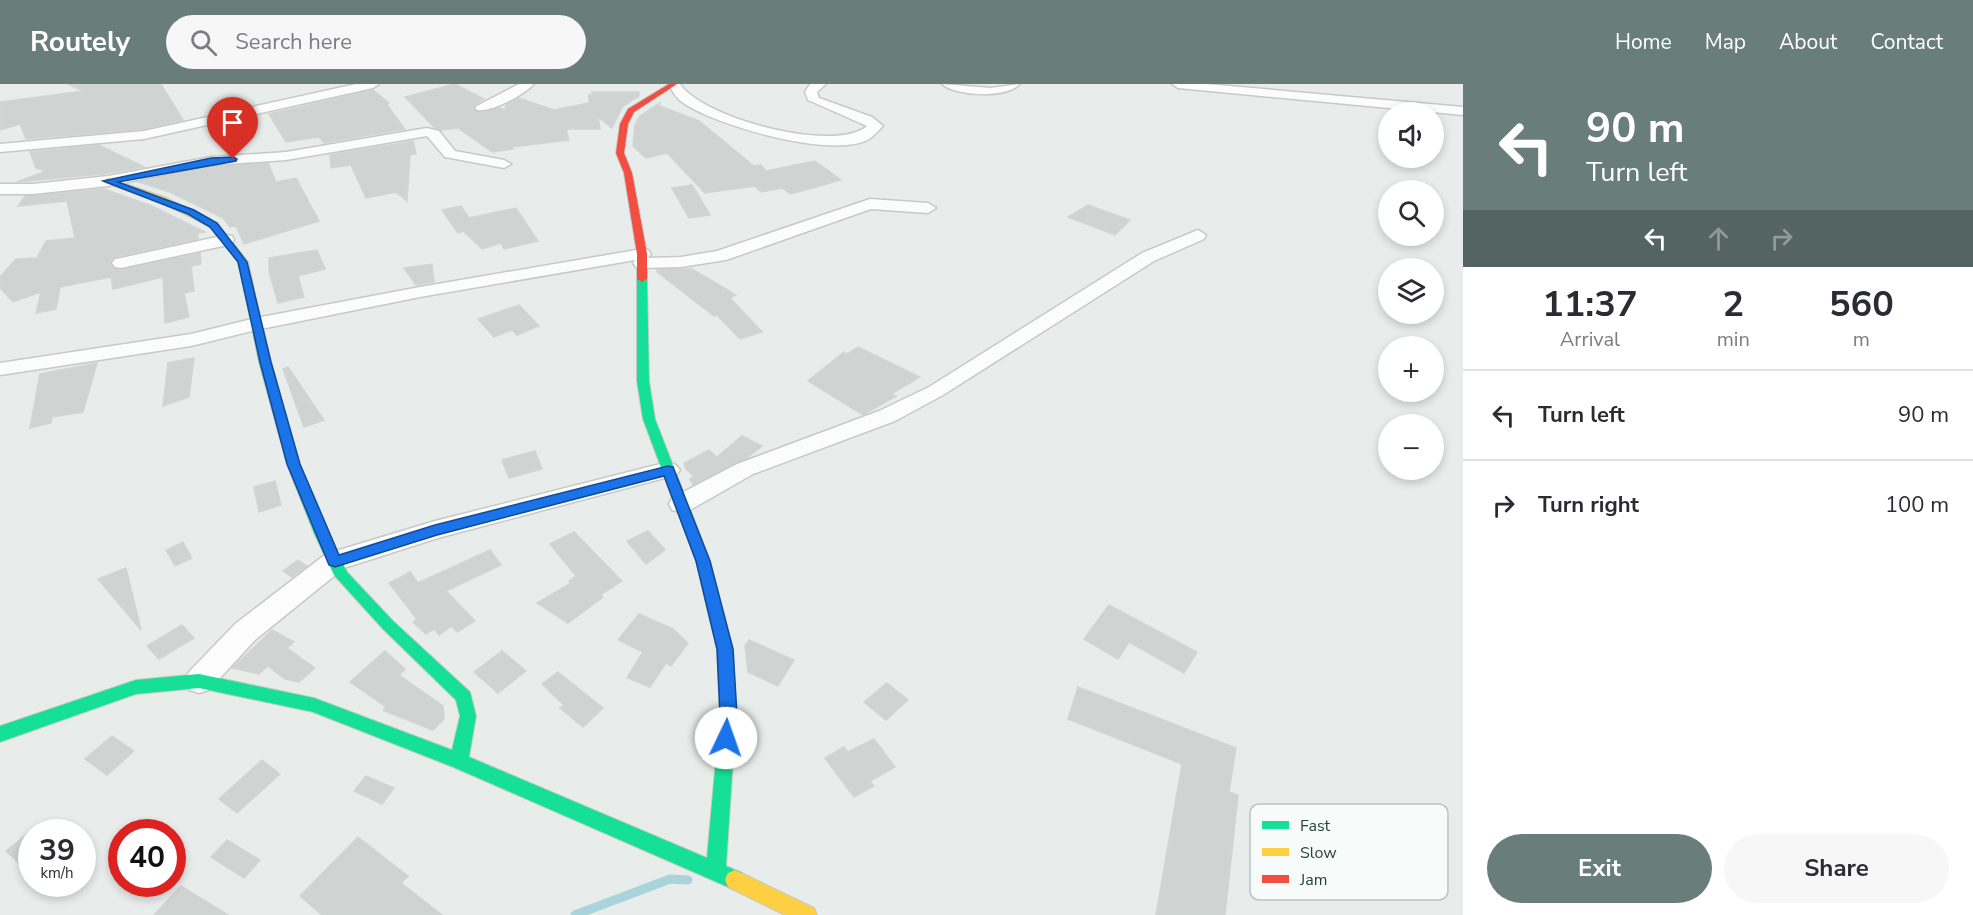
<!DOCTYPE html>
<meta charset="utf-8">
<style>
body{margin:0;font-family:"Nunito Sans",sans-serif;background:#f7f7f7;color:#2b2b33;height:100vh;display:flex;flex-direction:column;font-size:22px;white-space:nowrap}
*{box-sizing:border-box;margin:0}
p{font-size:20px;color:#7c7c81}
.icon{flex:none;width:33px;height:33px;fill:none;stroke:currentColor;stroke-width:2;stroke-linecap:round;stroke-linejoin:round}
.map{position:relative;flex:1;overflow:hidden}
.drawer{display:flex;flex-direction:column;background:#fff;width:510px}
.drawer>*{flex:none}
.hud{background:#697e78;color:#fff;overflow:hidden}
.controls{position:absolute;left:1378px;top:18px;display:grid;gap:12px}
.controls a{display:grid;place-items:center;width:66px;height:66px;border-radius:50%;background:#fff;box-shadow:0 3px 9px #0003;font-size:30px}
.speed{position:absolute;left:18px;top:735px;display:flex;gap:12px;font-size:30px;font-weight:700;text-align:center}
.speed>*{display:grid;place-content:center;width:78px;height:78px;border-radius:50%;background:#fff;box-shadow:0 3px 9px #0003;line-height:1}
.speed small{font-size:15px;font-weight:400}
.speed .limit{border:9px solid #d22;background:#fff;color:#111}
.pin{position:absolute;display:grid;place-items:center;width:51px;height:51px;color:#fff;margin:-62px -26px;border-radius:50% 50% 50% 0;rotate:-45deg;box-shadow:0 0 6px #0007}
.pin .icon{rotate:45deg}
.me{position:absolute;width:66px;margin:-33px;rotate:3deg;stroke-linejoin:round;filter:drop-shadow(0 0 4px #0008)}
.turn{display:flex;align-items:center;gap:21px;height:126px;padding:0 24px;font-size:27px}
.turn .icon{width:78px;height:78px;stroke-width:2.5}
.turn b{display:block;font-size:42px;line-height:51px}
.lanes{display:flex;align-items:center;height:57px;padding:0 24px;background:#0003;justify-content:center;gap:30px;direction:ltr}
.lanes .off{opacity:.35}
.eta{display:flex;justify-content:space-evenly;align-items:center;height:102px;text-align:center}
.eta b{font-size:36px;font-weight:700;line-height:42px}
.cta{display:flex;gap:12px;margin-top:auto;padding:12px 24px}
.cta a{flex:1;height:69px;border-radius:36px;background:#697e78;color:#fff;font-size:24px;font-weight:700;line-height:69px;text-align:center}
.cta a+a{background:#f7f7f7;color:#2b2b33}
ul{padding:0;list-style:none}
li{display:flex;align-items:center;gap:18px;height:90px;padding:0 24px;border-top:2px solid #e1e1e2}
li div{flex:1}
li b{display:block;font-size:22px}
li em{font-style:normal}
header{display:flex;align-items:center;gap:36px;box-sizing:border-box;height:84px;padding:0 30px;background:#697e78;color:#fff}
header strong{font-size:28px}
nav{display:flex;gap:33px;margin-inline-start:auto;font-size:21px}
.search{width:420px;height:54px;background:#f7f7f7;display:flex;align-items:center;gap:15px;box-sizing:border-box;padding:0 21px;border-radius:33px;color:#7c7c81;font-size:22px}
main{display:flex;flex:1;min-height:0}
.map>svg:first-child{display:block}
.lines{fill:none;stroke-linecap:round;stroke-linejoin:round}
.stream{stroke:#a9d4db;stroke-width:9}
.building{fill:#cfd4d2;stroke:#d1d6d4;stroke-width:1.5}
.street-casing{stroke:#c5cac8;stroke-width:3}
.fast-casing{stroke:#c3cbc8;stroke-width:2}
.slow-casing{stroke:#c3cbc8;stroke-width:2}
.jam-casing{stroke:#c3cbc8;stroke-width:2}
.street{fill:#fcfcfc;fill-rule:evenodd}
.fast{fill:#16e098;fill-rule:evenodd}
.slow{fill:#ffcf43;fill-rule:evenodd}
.jam{fill:#f24e42;fill-rule:evenodd}
.route{fill:#1a73e8;stroke:#114b97;stroke-width:1.5}
.key{fill:#f7fbf9;stroke:#b8c4c0;stroke-width:1.5}
.key-label{font-size:16px;fill:#24423a}
</style>
<header>
<strong>Routely</strong>
<div class="search"><svg class="icon" aria-label="search" viewBox="0 0 24 24"><circle cx="10" cy="10" r="6"/><path d="M15 15l6 6"/></svg>Search here</div>
<nav><a>Home</a><a>Map</a><a>About</a><a>Contact</a></nav>
</header>
<main>
<div class="map">
<svg width="1463" height="831" viewBox="0 0 1463 831">
<rect width="100%" height="100%" fill="#e8edeb"/>
<g class="lines">
<!-- stream -->
<path class="stream" d="M575 831 670 795 688 796"/>
</g>
<!-- building -->
<g class="building">
<path d="M68 0H161L183 36 144 45 26 55 20 40 0 46V18L84 7Z"/>
<path d="M455 0 484 15 473 22 477 28 500 24 505 26 506 21 519 14 554 26 589 19V11H592V8H639V12L623 22 612 44 598 33 600 45H566L569 56 512 63 513 65 492 68 458 44 441 46 434 43 405 13Z"/>
<path d="M373 6 389 19 387 21 405 45 324 59 319 53 286 58 269 30Z"/>
<path d="M661 18 657 21 699 37 754 82 761 81 766 87 815 77 841 96 791 110 782 104 761 108 755 102 705 109 667 69 646 74 633 62 635 41 640 32Z"/>
<path d="M413 57 416 70 410 71 407 117 396 108 366 114 351 81 331 84 330 71Z"/>
<path d="M99 61 144 83 102 90 17 98 46 87 36 84 30 68Z"/>
<path d="M268 79 276 98 296 94 319 137 244 160 236 142 230 143 223 134 170 108 138 98 211 83Z"/>
<path d="M692 101 710 131 689 134 672 104Z"/>
<path d="M104 105 152 122 205 148 198 149V155L115 173 110 179 113 184 121 186 200 169 201 180 191 182 194 207 184 209 189 233 165 239 163 193 113 205 111 193 60 203 56 225 36 229 41 208 13 218 0 204V193L16 175 37 174 46 157 75 154 67 117 18 122 25 112Z"/>
<path d="M1088 121 1130 136 1115 151 1068 133Z"/>
<path d="M461 122 469 134 516 124 538 157 504 165 501 159 482 165 463 147 458 149 442 126Z"/>
<path d="M317 166 325 185 298 192 304 213 278 219 269 187V174Z"/>
<path d="M432 180 434 198 416 201 404 184Z"/>
<path d="M672 185H692L736 211 730 214 762 248 740 255 717 231 714 232 657 188V186Z"/>
<path d="M519 221 539 242 517 251 512 246 494 253 478 235Z"/>
<path d="M858 263 920 293 891 310 896 312 863 331 808 297 844 268 847 270Z"/>
<path d="M194 274 189 313 163 322 168 279Z"/>
<path d="M97 279 83 328 52 333 51 339 30 344 40 290Z"/>
<path d="M288 283 324 336 304 343 283 285Z"/>
<path d="M742 352 762 362 748 373 693 401 690 395 694 392 686 385 684 379 709 366 717 373Z"/>
<path d="M535 367 542 385 509 394 502 376Z"/>
<path d="M275 397 281 421 259 428 254 403Z"/>
<path d="M648 447 665 466 646 480 627 457Z"/>
<path d="M574 448 622 497 600 511 603 513 568 539 537 519 571 499 569 497 576 492 550 460Z"/>
<path d="M183 458 192 474 175 482 166 466Z"/>
<path d="M490 466 501 481 446 507 475 537 457 548 452 542 439 551 434 545 426 550 413 538 417 535 389 499 410 488 418 499Z"/>
<path d="M298 476 307 482 292 493 283 487Z"/>
<path d="M126 484 141 546 98 495Z"/>
<path d="M1109 521 1197 568 1184 589 1129 558 1118 575 1084 555Z"/>
<path d="M639 530 673 545 688 559 671 582 666 579 650 603 627 594 643 568 618 556Z"/>
<path d="M182 541 194 554 159 575 147 562Z"/>
<path d="M272 546 294 558 287 564 315 584 299 598 285 595 268 582 259 590 232 584Z"/>
<path d="M749 556 794 576 778 602 748 588 745 562Z"/>
<path d="M385 567 405 585 399 591 443 622 444 635 433 646 387 628 383 626 386 623 350 598Z"/>
<path d="M502 567 526 587 498 609 474 588Z"/>
<path d="M558 588 603 624 583 643 560 624 564 621 542 600Z"/>
<path d="M887 599 908 616 886 636 864 618Z"/>
<path d="M1078 603 1236 664 1229 708 1238 711 1225 831H1156L1182 680 1068 635Z"/>
<path d="M112 652 134 667 107 691 85 675Z"/>
<path d="M874 655 895 683 870 697 874 702 854 713 825 674 844 663 848 668Z"/>
<path d="M262 676 280 690 237 729 219 715Z"/>
<path d="M366 692 394 704 382 720 354 707Z"/>
<path d="M32 746V791L6 767Z"/>
<path d="M358 753 408 792 401 799 442 831H322L300 812Z"/>
<path d="M227 756 260 776 244 794 211 773Z"/>
<path d="M181 802 228 831H154Z"/>
</g>
<g class="lines">
<!-- street casing -->
<g class="street-casing">
<g id="street">
<path d="M356 0H379L373 4 144 55 0 68V60L144 47Z"/>
<path d="M519 0H534C525 10 491 29 477 26L475 23Z"/>
<path d="M668 0H680C702 34 835 70 867 42L808 16 805 8 810 0H826L817 8 819 14 872 33 883 42C879 46 874 52 869 55 835 76 713 41 682 18 676 14 672 6 668 0Z"/>
<path d="M942 0 991 4 1020 0C1006 15 956 12 942 0Z"/>
<path d="M1172 0H1207L1463 23V31L1178 4Z"/>
<path d="M427 44 439 47 455 67 504 76 511 80 504 84 445 73 427 52 286 76 211 81 108 102 33 110H0V100H33L108 92 211 73 286 68Z"/>
<path d="M870 115 928 119 936 124 928 129 871 125 726 176 681 183 642 184 636 183 633 179 635 176 420 213 256 246 191 262 0 291V279L191 250 256 234 420 203 642 165 648 166 651 170 648 174 681 173 717 167Z"/>
<path d="M1198 146 1206 151 1204 155 1154 177 943 311 895 337 753 390 690 426 681 428 672 426 669 420 672 414 737 380 879 327 929 303 1142 169Z"/>
<path d="M226 151 232 152 234 156 232 160 121 184 115 183 112 179 115 175 121 174Z"/>
<path d="M668 378 676 381 680 386 676 391 438 454 344 484 255 556 209 606 199 609 189 606 184 597 189 588 235 540 326 470 435 437Z"/>
</g>
</g>
<!-- fast casing -->
<g class="fast-casing">
<path id="fast" d="M642 192 647 195 649 297 655 335 710 477 733 565 736 631 726 782 742 789 745 796 742 803 735 806 453 683 313 628 199 604 136 610 0 658V642L136 596 199 590 314 614 452 666 460 632 456 616 383 545 334 491 314 449 287 380 259 278 248 224 253 221 258 224 271 278 299 380 328 449 347 488 393 537 470 608 476 632 469 673 707 774 720 631 717 565 696 477 643 335 637 297V195Z"/>
</g>
<!-- slow casing -->
<g class="slow-casing">
<g id="slow">
<path d="M108 94 164 113 217 139 248 178 258 224 257 226H249L248 224 238 178 211 143 158 117 105 99 104 97Z"/>
<path d="M735 786 814 824 817 831H785L728 803 725 796 728 789Z"/>
</g>
</g>
<!-- jam casing -->
<g class="jam-casing">
<path id="jam" d="M669 0H677L634 28 628 40 624 69 632 89 647 170V195L642 198 637 195V170L624 89 616 69 620 40 628 25Z"/>
</g>
<!-- street -->
<use href="#street" class="street"/>
<!-- fast -->
<use href="#fast" class="fast"/>
<!-- slow -->
<use href="#slow" class="slow"/>
<!-- jam -->
<use href="#jam" class="jam"/>
</g>
<!-- route -->
<path class="route" d="M233 73 237 75 236 77 118 98 194 126 217 139 247 178 271 278 300 380 339 471 435 441 668 382 673 383 710 477 733 565 737 631 733 659 726 661 720 659 718 654 720 631 717 565 696 477 664 392 437 451 335 483 329 481 287 380 260 278 238 178 210 143 188 130 103 97 211 74Z"/>
<!-- legend -->
<rect x="1250" y="720" width="198" height="96" rx="9" class="key"/>
<rect x="1262" y="737" width="27" height="8" fill="#16e098"/>
<rect x="1262" y="764" width="27" height="8" fill="#ffcf43"/>
<rect x="1262" y="791" width="27" height="8" fill="#f24e42"/>
<g class="key-label">
<text x="1300" y="747">Fast</text>
<text x="1300" y="774">Slow</text>
<text x="1300" y="801">Jam</text>
</g>
</svg>
<div class="controls">
<a><svg class="icon" aria-label="sound" viewBox="0 0 24 24"><path d="M4 9h4l5-4v14l-5-4H4zM17 9q2 3 0 6"/></svg></a>
<a><svg class="icon" aria-label="search" viewBox="0 0 24 24"><circle cx="10" cy="10" r="6"/><path d="M15 15l6 6"/></svg></a>
<a><svg class="icon" aria-label="layers" viewBox="0 0 24 24"><path d="M12 4l9 5-9 5-9-5zM3 14l9 5 9-5"/></svg></a>
<a>+</a>
<a>−</a>
</div>
<div class="speed"><div>39<small>km/h</small></div><div class="limit">40</div></div>
<div class="pin" style="left:233px;top:75px;background:#d93025"><svg class="icon" aria-label="arrive" viewBox="0 0 24 24"><path d="M6 21V4h12l-3 4 3 4H6"/></svg></div>
<svg class="me" style="left:726px;top:654px" viewBox="-20 -20 40 40"><circle r="19" fill="#fff"/><path d="M0-13L10 11 0 6-10 11z" fill="#1a73e8"/></svg>
</div>
<section class="drawer">
<div class="hud">
<div class="turn"><svg class="icon" aria-label="left" viewBox="0 0 24 24"><path d="M17 20v-9H6M10 6l-5 5 5 5"/></svg><div><b>90 m</b>Turn left</div></div>
<div class="lanes"><svg class="icon" aria-label="left" viewBox="0 0 24 24"><path d="M17 20v-9H6M10 6l-5 5 5 5"/></svg><svg class="icon off" aria-label="ahead" viewBox="0 0 24 24"><path d="M12 20V5M6 11l6-6 6 6"/></svg><svg class="icon off" aria-label="right" viewBox="0 0 24 24"><path d="M7 20v-9h11M14 6l5 5-5 5"/></svg></div>
</div>
<div class="eta">
<div><b>11:37</b><p>Arrival</p></div>
<div><b>2</b><p>min</p></div>
<div><b>560</b><p>m</p></div>
</div>
<ul>
<li><svg class="icon" aria-label="left" viewBox="0 0 24 24"><path d="M17 20v-9H6M10 6l-5 5 5 5"/></svg><div><b>Turn left</b></div><em>90 m</em></li>
<li><svg class="icon" aria-label="right" viewBox="0 0 24 24"><path d="M7 20v-9h11M14 6l5 5-5 5"/></svg><div><b>Turn right</b></div><em>100 m</em></li>
</ul>
<div class="cta"><a>Exit</a><a>Share</a></div>
</section>
</main>
